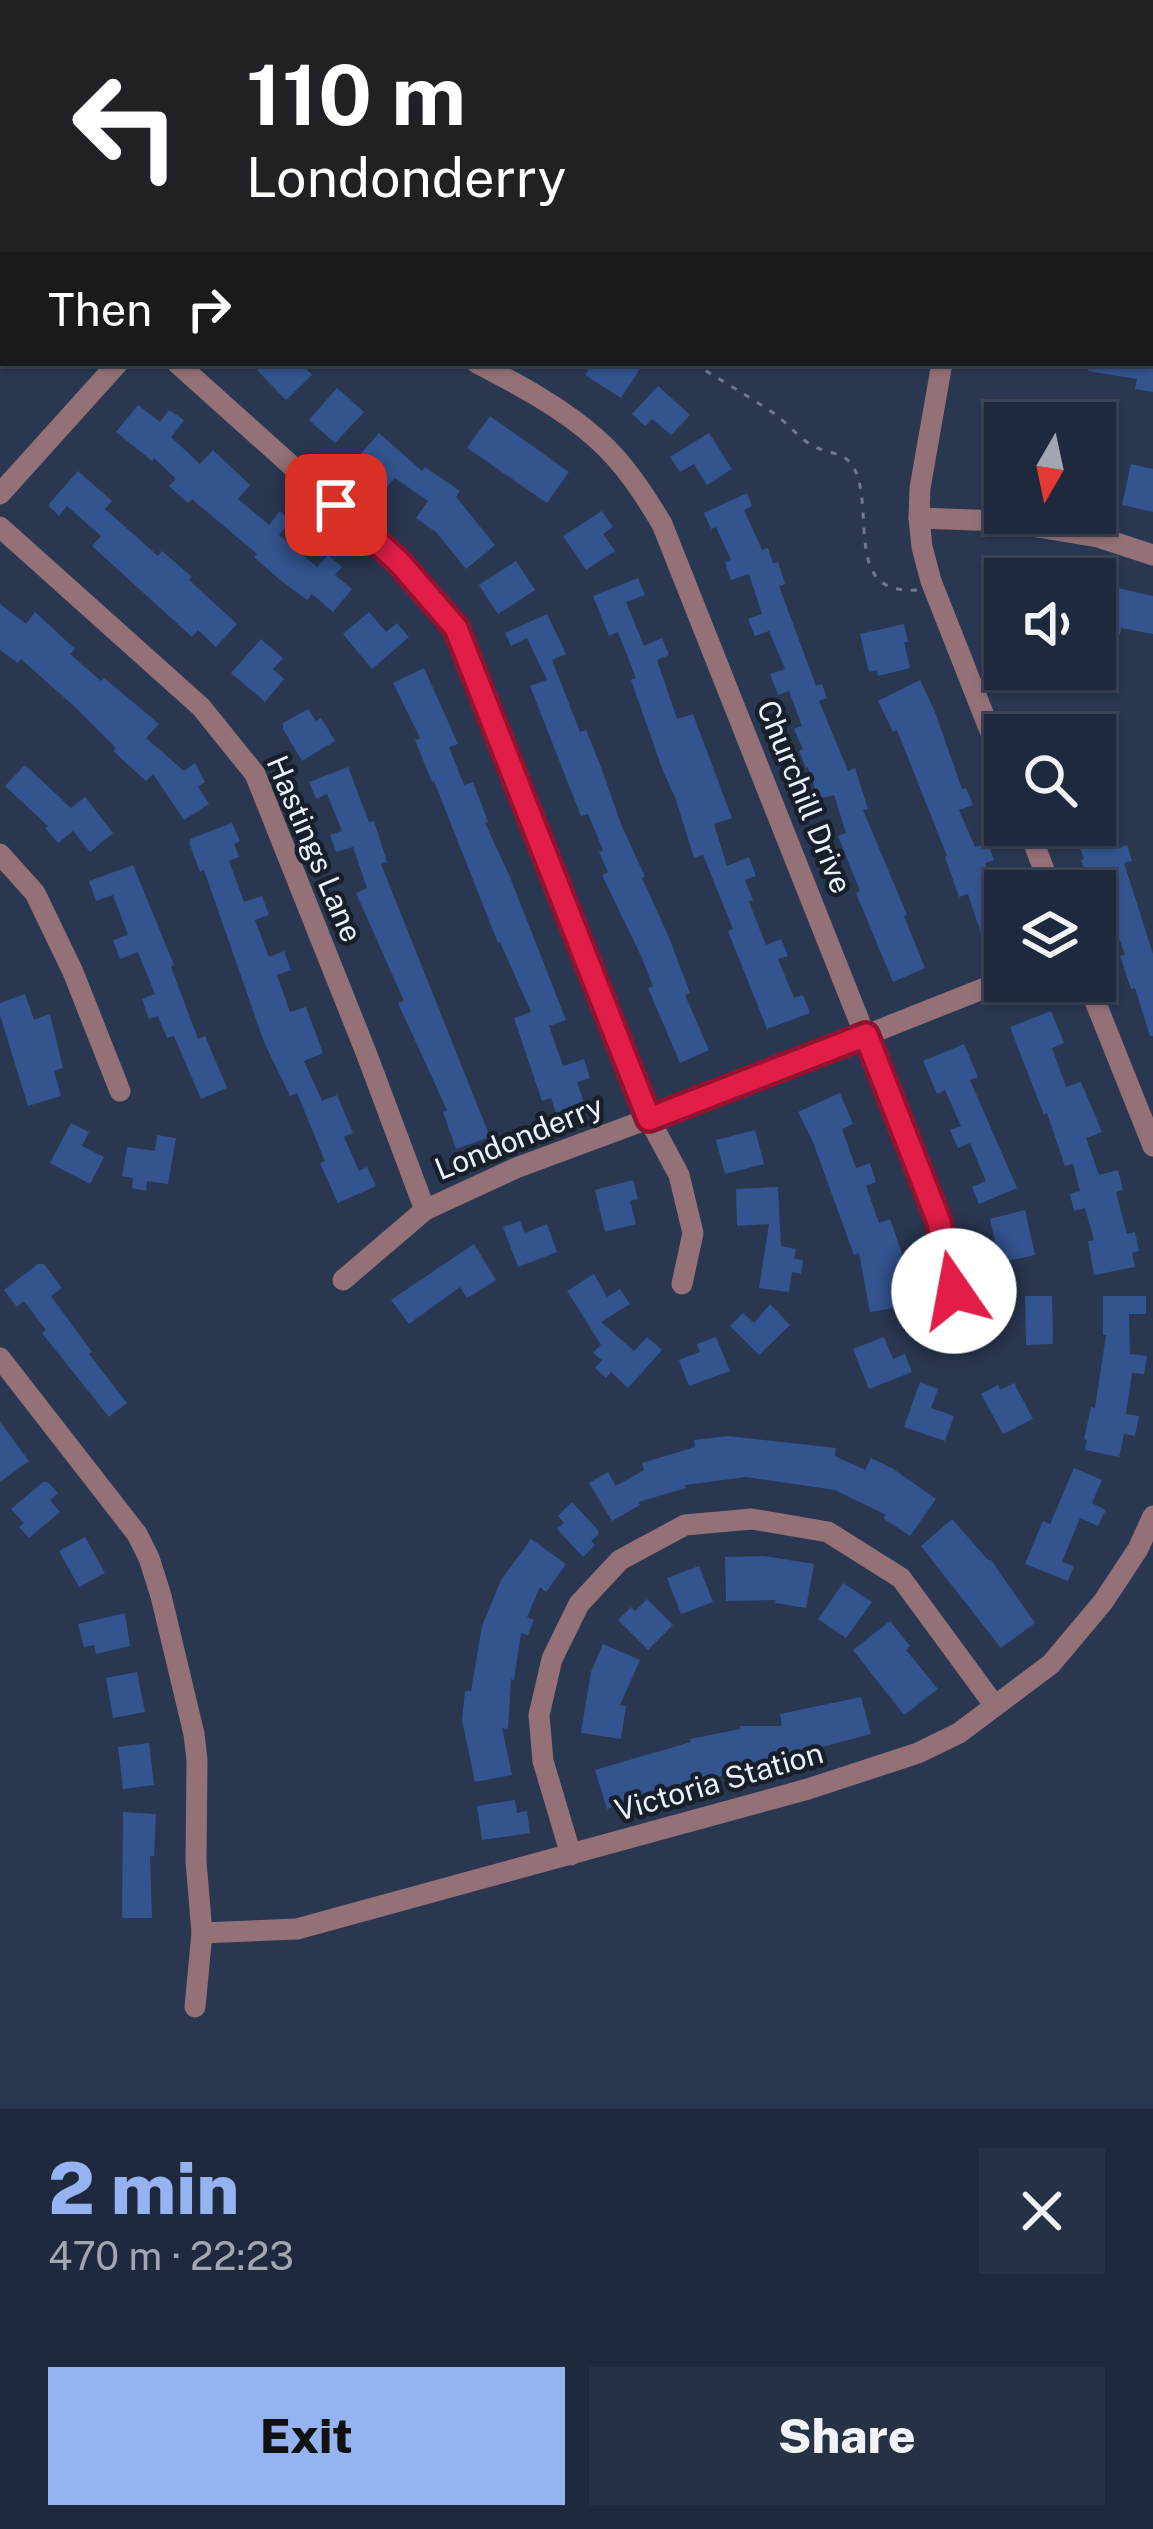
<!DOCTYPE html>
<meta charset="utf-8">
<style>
body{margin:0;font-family:"Public Sans",sans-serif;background:#273144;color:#f1f3f6;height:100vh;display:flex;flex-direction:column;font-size:45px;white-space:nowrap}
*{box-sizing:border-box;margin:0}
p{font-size:39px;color:#a1a6b0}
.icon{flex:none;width:66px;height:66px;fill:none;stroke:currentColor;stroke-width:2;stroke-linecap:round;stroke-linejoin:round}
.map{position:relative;height:2109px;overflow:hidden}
.panel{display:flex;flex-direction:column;background:#1f293d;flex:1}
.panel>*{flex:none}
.top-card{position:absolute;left:0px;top:0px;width:1155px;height:366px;box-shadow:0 3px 9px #0004,0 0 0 3px #3c4557;background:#202124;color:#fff;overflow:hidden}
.needle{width:78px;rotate:189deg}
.tools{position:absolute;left:984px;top:402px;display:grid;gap:24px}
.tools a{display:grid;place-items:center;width:132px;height:132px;border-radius:0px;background:#1f293d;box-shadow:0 3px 9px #0004,0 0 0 3px #3c4557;font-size:60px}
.pin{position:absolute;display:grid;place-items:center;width:102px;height:102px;color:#fff;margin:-51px;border-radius:24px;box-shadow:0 6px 18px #0006}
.me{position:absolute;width:132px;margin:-66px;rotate:348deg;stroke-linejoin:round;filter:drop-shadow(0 0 9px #0008)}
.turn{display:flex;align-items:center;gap:42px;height:252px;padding:0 48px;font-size:54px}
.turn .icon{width:156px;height:156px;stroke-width:2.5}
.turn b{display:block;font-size:84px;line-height:102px}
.then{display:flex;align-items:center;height:114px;padding:0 48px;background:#0003;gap:24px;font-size:45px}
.round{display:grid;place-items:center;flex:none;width:126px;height:126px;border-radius:0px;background:#273144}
.headline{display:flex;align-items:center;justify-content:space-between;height:204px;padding:0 48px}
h1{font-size:72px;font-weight:800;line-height:90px;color:#95b2f1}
.button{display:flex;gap:24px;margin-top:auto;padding:24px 48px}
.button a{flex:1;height:138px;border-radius:0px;background:#95b2f1;color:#111;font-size:48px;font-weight:800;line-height:138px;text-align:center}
.button a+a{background:#273144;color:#f1f3f6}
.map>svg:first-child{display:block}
.building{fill:#33548f}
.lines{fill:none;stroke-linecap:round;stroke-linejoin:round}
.path{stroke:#6f7a90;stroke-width:3;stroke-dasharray:6 9;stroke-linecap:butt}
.street{stroke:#947077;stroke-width:21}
.route-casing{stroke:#92132f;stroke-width:30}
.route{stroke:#e11d48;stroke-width:21}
.labels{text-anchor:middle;stroke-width:9;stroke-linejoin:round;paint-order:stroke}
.street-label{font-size:30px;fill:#eaf2ff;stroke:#181f2a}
</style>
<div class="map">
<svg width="1153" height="2109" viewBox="0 0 1153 2109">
<rect width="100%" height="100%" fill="#293751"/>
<!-- building -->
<g class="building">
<path d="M264 363H301L312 375 286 400 257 370Z"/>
<path d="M593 363H644L621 398 585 375Z"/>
<path d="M1089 363H1153V392L1135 389 1137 379 1088 371Z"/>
<path d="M658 386 690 415 671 435 652 419 645 426 632 414Z"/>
<path d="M337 388 364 412 335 443 309 420Z"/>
<path d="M138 405 160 422 169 410 184 420 171 437 200 464 213 450 250 485 238 499 269 525 280 511 291 521 279 535 317 567 328 555 342 567 335 575 352 589 333 612 312 594 307 600 280 580 254 557 257 554 192 499 188 503 169 486 176 479 154 458 152 461 116 432Z"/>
<path d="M490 416 569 472 547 503 467 448Z"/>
<path d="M379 433 422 471 425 467 460 491 456 497 495 545 466 569 436 532 416 518 428 501 395 478 384 490 370 477 376 470 359 456Z"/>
<path d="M709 433 732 469 707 485 694 464 680 472 670 457Z"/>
<path d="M1131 464 1153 469V512L1122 505Z"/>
<path d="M78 471 112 501 105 509 158 556 162 551 192 577 189 580 237 624 216 647 198 630 192 637 92 546 101 536 67 506 59 516 48 505Z"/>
<path d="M747 493 752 506 744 510 762 550 768 548 773 563 778 562 785 584 779 586 816 686 822 684 827 698 819 701 848 771 855 768 868 809 863 810 907 915 904 916 925 968 893 982 856 893 860 891 838 836 846 833 834 795 818 799 808 767 806 768 799 751 803 749 794 729 802 726 789 691 778 695 770 674 785 669 769 631 755 636 748 619 762 614 749 574 731 580 725 562 731 560 716 527 711 529 704 513Z"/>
<path d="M602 511 613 527 603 534 615 551 586 570 563 536Z"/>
<path d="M516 561 535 590 498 614 479 585Z"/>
<path d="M638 578 645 595 626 602 644 646 662 638 669 655 657 660 677 719 693 714 732 818 714 824 727 866 749 857 756 876 745 880 753 900 749 902 766 945 781 939 788 956 778 959 794 998 803 995 810 1013 767 1029 728 931 733 929 703 855 694 858 675 797 663 771 631 680 636 678 618 632 609 636 593 596Z"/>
<path d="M1100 584 1153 596V634L1121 628 1120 635 1106 631 1107 623 1095 620Z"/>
<path d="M0 604 26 624 35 612 75 649 70 654 101 681 104 678 159 724 146 738 184 771 195 763 205 782 198 787 209 804 184 820 153 774 146 781 113 751 116 748 76 708 21 659 18 663 0 650Z"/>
<path d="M369 612 386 632 397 623 409 637 372 669 343 634Z"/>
<path d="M547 614 566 654 552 660 580 732 586 730 601 767 621 824 645 877 642 878 668 935 690 993 685 995 709 1050 680 1063 648 988 653 986 641 956 602 875 608 872 599 852 603 850 588 814 581 816 530 686 547 680 527 638 511 646 505 633Z"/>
<path d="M904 624 908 642H904L910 668 878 676 877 670 869 672 860 634Z"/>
<path d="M261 639 283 658 273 669 284 679 265 702 231 673Z"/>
<path d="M424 668 458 744 449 747 464 785 473 782 488 822 485 823 510 877 566 1020 549 1026 563 1066 584 1059 590 1078 577 1082 584 1103 556 1113 551 1098 542 1101 514 1018 531 1012 500 942 498 943 434 781 432 782 415 740 420 738 393 683Z"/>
<path d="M920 680 935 712 962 789 966 788 973 805 959 810 975 847 988 843 994 860 985 863 997 899 1005 896V936L984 943 968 894 959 897 945 857 947 856 897 730 893 732 878 701Z"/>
<path d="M308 709 316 721 321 718 335 741 302 761 283 729V723Z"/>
<path d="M25 765 71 808 85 797 113 833 90 852 73 831 58 843 45 828 48 826 5 786Z"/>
<path d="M348 767 369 822 374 821 387 862 381 864 490 1137 456 1149 443 1112 447 1110 398 1003 404 1001 356 893 367 888 353 847 336 852 330 835 342 831 327 794 316 799 309 782Z"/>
<path d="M1095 799 1117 849 1127 845 1132 861 1124 863 1153 954V1036H1150L1135 988 1131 989 1120 956 1125 955 1113 921 1105 923 1081 860 1084 859 1070 825H1095Z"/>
<path d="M232 823 240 841 234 844 239 857 229 861 244 902 262 896 269 915 255 920 269 957 284 951 291 970 277 975 290 1012 306 1007 323 1053 304 1061 322 1101 337 1095 353 1133 344 1137 359 1171 367 1167 376 1186 338 1203 320 1163 325 1161 297 1093 290 1096 264 1042 204 870 200 872 190 845V839Z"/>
<path d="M133 865 174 965 171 967 198 1039 205 1036 227 1088 201 1099 174 1036 167 1038 158 1016 149 1019 142 999 155 994 138 952 120 959 113 940 128 935 113 895 96 901 89 881Z"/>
<path d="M25 994 34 1020 50 1014 63 1068 54 1071 61 1096 28 1106 0 1015V1003Z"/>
<path d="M1051 1011 1064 1043 1052 1048 1066 1087 1081 1082 1102 1132 1086 1138 1099 1175 1118 1170 1123 1190 1116 1192 1127 1234 1135 1232 1139 1251 1132 1253 1135 1267 1094 1275 1088 1241 1094 1240 1085 1208 1074 1211 1070 1194 1080 1191 1073 1164 1065 1166 1047 1113 1044 1115 1010 1027Z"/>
<path d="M964 1044 978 1077 970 1080 1017 1188 979 1204 972 1187 986 1181 970 1143 958 1148 950 1130 961 1126 945 1090 937 1094 923 1061Z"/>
<path d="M840 1093 853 1124 842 1129 856 1168 870 1163 876 1182 866 1186 879 1223 890 1219 905 1262 908 1277 896 1279 901 1307 870 1312 859 1253 854 1255 813 1142 798 1112Z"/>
<path d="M71 1123 89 1132 82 1146 104 1157 90 1184 50 1163Z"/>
<path d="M755 1130 764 1164 725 1174 716 1140Z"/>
<path d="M157 1135 176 1138 168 1184 147 1181 146 1191 132 1188 133 1178 122 1176 127 1147 155 1151Z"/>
<path d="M633 1180 638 1199 630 1201 636 1224 605 1232 595 1190Z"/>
<path d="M778 1187 781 1246 796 1249 794 1259 803 1260 801 1274 792 1272 789 1292 759 1288 769 1224 737 1226 736 1189Z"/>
<path d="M1025 1210 1035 1255 994 1264 989 1243 995 1242 990 1219Z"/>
<path d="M520 1221 525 1233 547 1224 557 1252 518 1267 503 1227Z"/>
<path d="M474 1244 496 1280 467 1298 460 1287 409 1324 391 1300Z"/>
<path d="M38 1264H44L62 1288 51 1296 92 1352 89 1354 127 1403 109 1417 42 1333 46 1330 24 1301 17 1307 4 1290Z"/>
<path d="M594 1274 607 1297 620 1289 630 1304 601 1322 634 1351 647 1337 662 1350 628 1388 611 1372 606 1378 595 1368 602 1360 593 1353 601 1345 567 1291Z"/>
<path d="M1025 1296H1052L1053 1344 1026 1345Z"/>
<path d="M1103 1296H1146V1314H1129L1130 1354 1147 1356 1144 1374 1132 1373 1126 1414 1139 1416 1135 1436 1124 1434 1119 1457 1085 1450 1087 1440 1084 1439 1091 1407 1095 1408 1106 1335H1103Z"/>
<path d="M770 1304 790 1325 759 1355 730 1326 743 1313 754 1323Z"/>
<path d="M716 1337 730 1371 689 1386 679 1360 700 1352 697 1344Z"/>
<path d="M884 1337 893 1359 905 1354 912 1372 869 1389 853 1349Z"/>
<path d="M920 1382 938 1389 931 1408 954 1416 945 1441 904 1427Z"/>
<path d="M1014 1383 1033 1419 1003 1434 981 1394 998 1385 1000 1390Z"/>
<path d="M0 1422 29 1461 0 1482Z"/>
<path d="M728 1436 836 1448 835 1456 865 1470 871 1458 892 1468 936 1499 910 1536 883 1518 886 1515 835 1490 746 1477 685 1485 686 1488 638 1502 640 1505 612 1521 589 1483 608 1472 616 1486 644 1470 642 1463 695 1447 694 1440Z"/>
<path d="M1074 1468 1102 1480 1092 1503 1106 1510 1098 1526 1080 1518 1062 1562 1074 1566 1068 1581 1025 1564 1043 1521 1050 1524Z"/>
<path d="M43 1482H48L58 1493 50 1500 60 1512 29 1538 19 1527 24 1523 11 1509Z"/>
<path d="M572 1502 598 1530V1535L591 1541 595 1545 583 1557 557 1529 564 1523 558 1516Z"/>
<path d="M952 1519 988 1560H991L1035 1623 1001 1648 921 1546Z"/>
<path d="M85 1537 105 1573 79 1587 59 1551Z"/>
<path d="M531 1539 566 1564 546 1592 540 1587 527 1617 534 1620 528 1635 521 1633 514 1680 511 1679 508 1729 502 1728 512 1775 475 1782 462 1720 465 1691H471L482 1626 501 1580Z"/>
<path d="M764 1556 814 1564 806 1608 775 1603 776 1600 726 1601 725 1557Z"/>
<path d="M699 1566 713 1602 681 1614 667 1578Z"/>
<path d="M843 1583 872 1602 846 1638 818 1619Z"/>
<path d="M647 1599 673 1625 648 1650 618 1620 631 1607 635 1611Z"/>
<path d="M125 1613 130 1646 96 1654 94 1645 84 1647 78 1624Z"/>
<path d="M890 1621 910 1646 906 1650 938 1689 904 1715 853 1650Z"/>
<path d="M603 1644 640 1660 620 1705 626 1706 621 1739 581 1733 591 1672Z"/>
<path d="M137 1672 145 1712 113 1718 106 1678Z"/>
<path d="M861 1697 871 1734 822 1747 823 1753 806 1756 805 1752 774 1758V1768L730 1769 731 1774 673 1786 674 1794 655 1798 654 1795 607 1809 595 1770 691 1742 690 1739 740 1729V1726H782L780 1714Z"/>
<path d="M149 1743 154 1785 123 1789 118 1747Z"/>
<path d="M515 1800 517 1813 527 1811 530 1833 482 1840 477 1806Z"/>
<path d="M123 1812 156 1814 154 1856H150L152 1918H122Z"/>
</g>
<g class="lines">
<!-- path -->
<path class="path" d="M693 363C719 379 746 395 772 412 787 422 799 439 815 447 830 454 845 452 854 468 876 510 842 596 917 590"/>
<!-- street -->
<g class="street">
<path d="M418 0 424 3"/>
<path d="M954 0 956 3"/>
<path d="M67 3 71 0"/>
<path d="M371 3 372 0"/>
<path d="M0 44 3 42"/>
<path d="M1152 312H1153"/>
<path d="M177 363 399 562 456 628 649 1119 679 1175 693 1233 682 1284"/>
<path d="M477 363C519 385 563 408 598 440 624 463 644 494 662 524L939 1222 962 1331"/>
<path d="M942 363 920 488 919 518 922 547 931 581 1005 769"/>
<path d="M0 494 118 363"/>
<path d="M919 518 1001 521 1098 537 1153 555"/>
<path d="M0 527 201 707 255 774 367 1055 425 1210"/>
<path d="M1027 825 1052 891"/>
<path d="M0 854 35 893 73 972 120 1091"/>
<path d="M1087 981 1153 1146"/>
<path d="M343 1280 425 1210 516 1168 753 1080 1005 980"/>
<path d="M0 1358 137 1534 149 1558 161 1596 194 1734 197 1760 196 1861 202 1933 195 2007"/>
<path d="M571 1855 543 1761 539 1715 552 1659 579 1604 620 1560 685 1525 752 1519 828 1532 901 1578 995 1706"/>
<path d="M202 1933 297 1929 808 1789 918 1753 959 1733 1051 1664 1103 1602 1138 1549 1153 1516"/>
</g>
</g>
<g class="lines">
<!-- route casing -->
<g class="route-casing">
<path id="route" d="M336 505 399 562 456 628 649 1119 866 1035 939 1222 954 1291"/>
</g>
<!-- route -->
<use href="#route" class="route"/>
</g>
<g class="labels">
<!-- street labels -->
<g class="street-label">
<text transform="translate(804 797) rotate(68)" y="10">Churchill Drive</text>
<text transform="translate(314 849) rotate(67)" y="10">Hastings Lane</text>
<text transform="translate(519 1138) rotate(-22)" y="10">Londonderry</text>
<text transform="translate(719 1782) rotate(-16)" y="10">Victoria Station</text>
</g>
</g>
</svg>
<div class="tools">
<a><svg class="needle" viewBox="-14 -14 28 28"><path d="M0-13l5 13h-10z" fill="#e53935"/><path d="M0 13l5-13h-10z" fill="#a1a6b0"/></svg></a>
<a><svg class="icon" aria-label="sound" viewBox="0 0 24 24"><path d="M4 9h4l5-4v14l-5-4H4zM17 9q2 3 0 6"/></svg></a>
<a><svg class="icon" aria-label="search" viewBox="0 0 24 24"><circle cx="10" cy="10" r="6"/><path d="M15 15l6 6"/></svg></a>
<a><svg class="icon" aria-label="layers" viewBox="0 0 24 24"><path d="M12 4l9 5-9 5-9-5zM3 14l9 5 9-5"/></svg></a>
</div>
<div class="pin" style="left:336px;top:505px;background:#d93025"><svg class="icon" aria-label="arrive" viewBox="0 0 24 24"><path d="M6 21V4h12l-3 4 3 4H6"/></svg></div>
<svg class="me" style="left:954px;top:1291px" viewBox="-20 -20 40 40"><circle r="19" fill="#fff"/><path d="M0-13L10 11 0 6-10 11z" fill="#e11d48"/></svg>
<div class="top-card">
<div class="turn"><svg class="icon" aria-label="left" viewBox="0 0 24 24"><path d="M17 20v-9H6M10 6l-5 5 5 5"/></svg><div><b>110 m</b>Londonderry</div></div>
<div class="then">Then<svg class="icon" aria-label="right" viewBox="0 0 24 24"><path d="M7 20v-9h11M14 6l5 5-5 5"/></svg></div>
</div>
</div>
<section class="panel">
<div class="headline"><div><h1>2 min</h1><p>470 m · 22:23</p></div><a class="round"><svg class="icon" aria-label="close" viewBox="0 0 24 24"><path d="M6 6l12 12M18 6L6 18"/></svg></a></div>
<div class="button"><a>Exit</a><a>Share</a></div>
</section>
